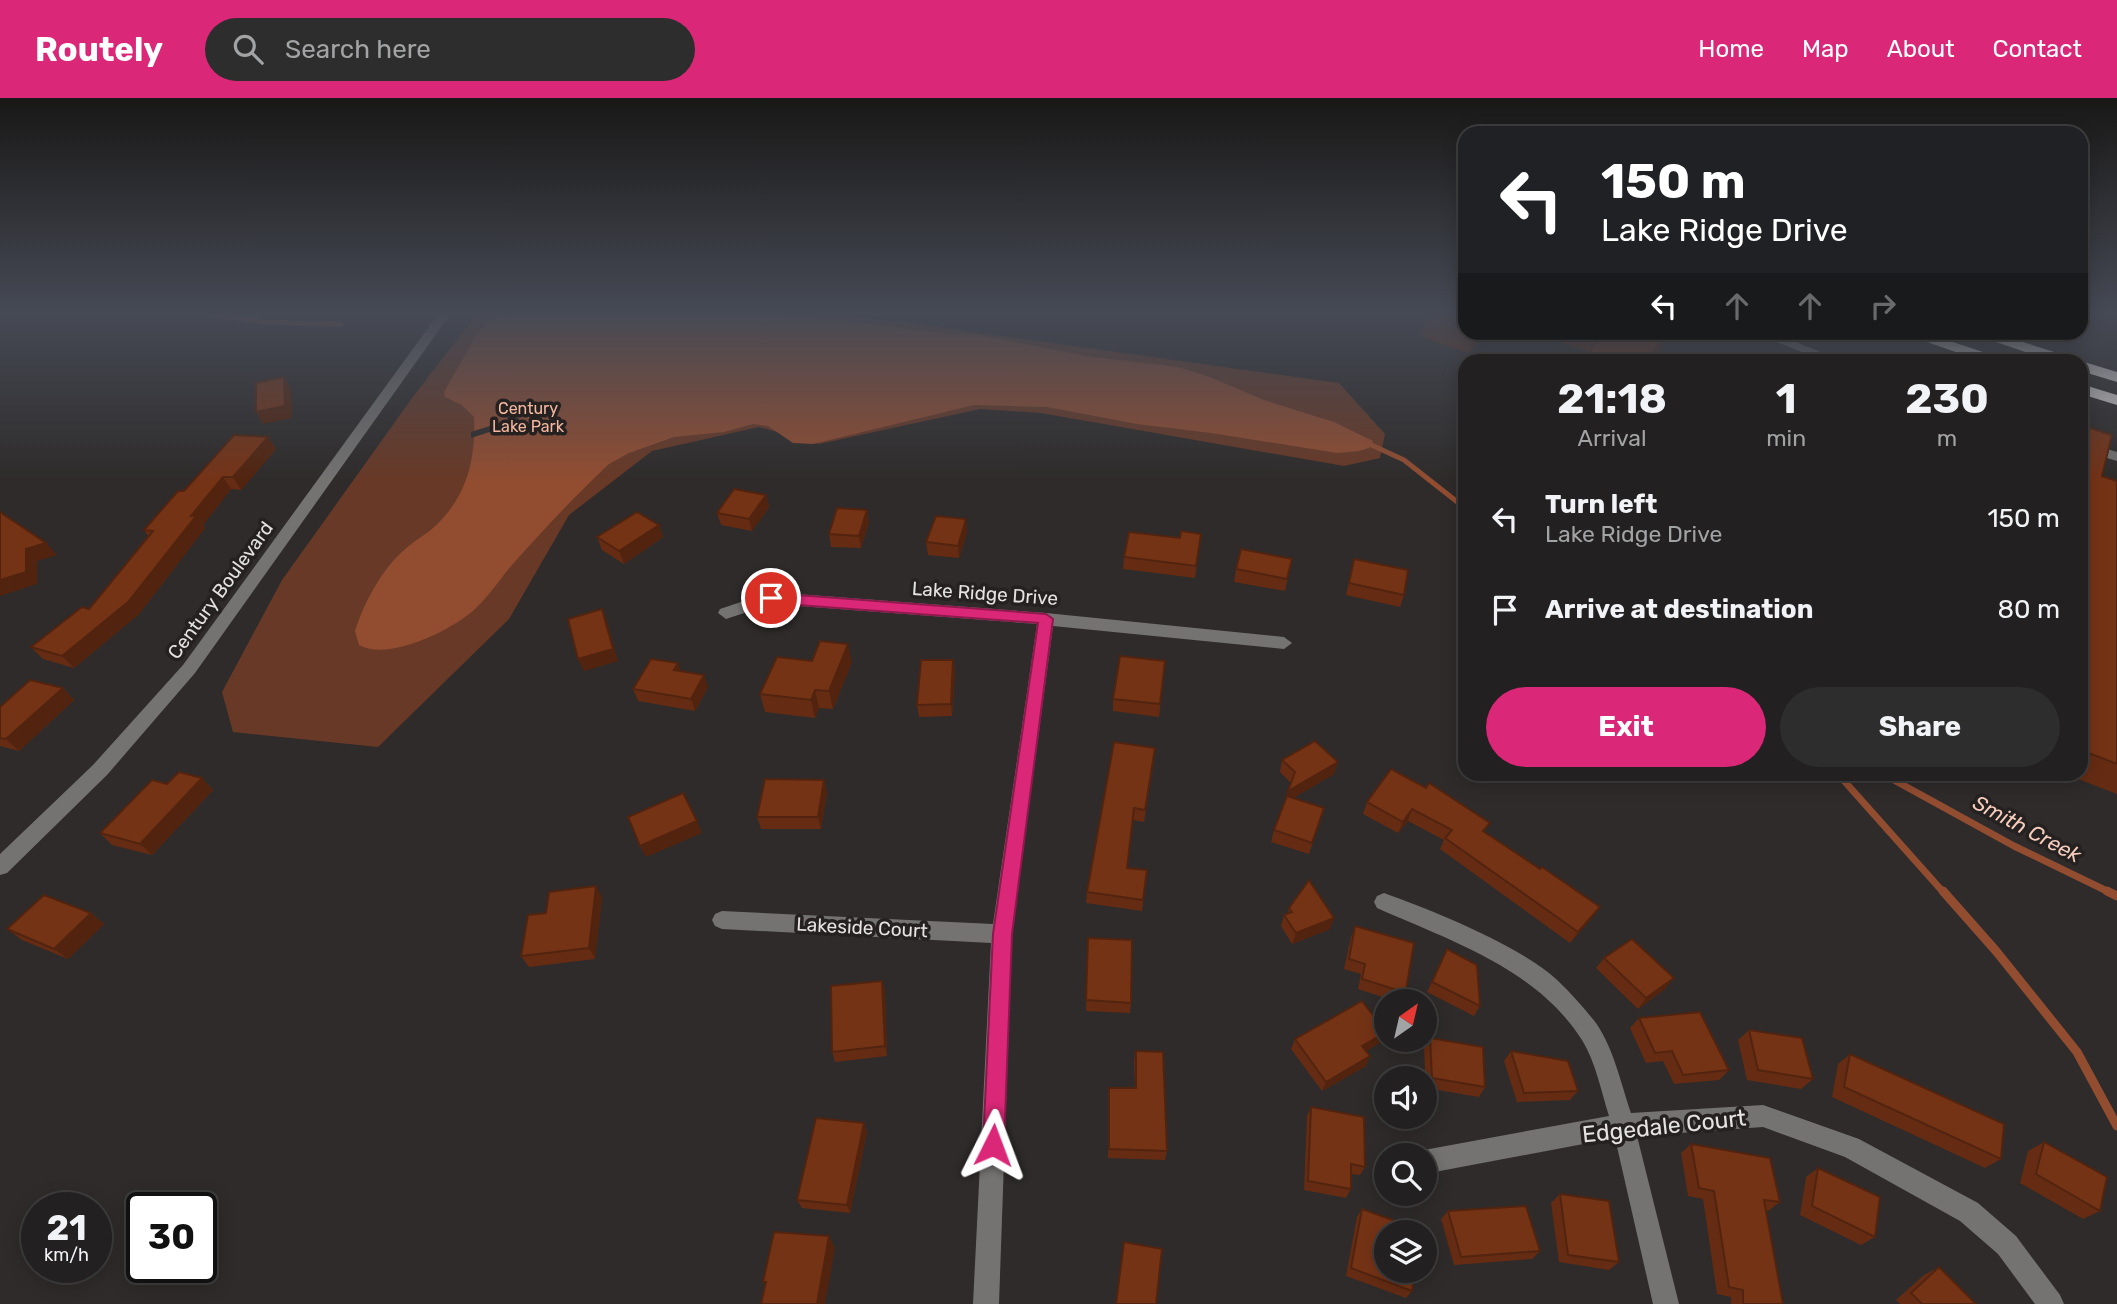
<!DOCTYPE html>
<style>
body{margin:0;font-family:Rubik,sans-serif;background:#2e2d2d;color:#f1f3f6;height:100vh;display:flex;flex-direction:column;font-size:26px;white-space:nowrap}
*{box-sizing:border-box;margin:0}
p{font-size:23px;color:#a2a3a5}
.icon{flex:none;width:38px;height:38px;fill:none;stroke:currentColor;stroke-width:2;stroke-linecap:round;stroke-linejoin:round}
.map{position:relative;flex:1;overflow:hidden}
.drawer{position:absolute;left:1458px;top:256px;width:630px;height:427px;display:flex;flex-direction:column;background:#222020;border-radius:21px;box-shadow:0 4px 18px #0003,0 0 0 2px #3f3e3e}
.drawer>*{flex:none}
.top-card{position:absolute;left:1458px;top:28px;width:630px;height:214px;border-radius:21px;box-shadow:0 4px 18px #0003,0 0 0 2px #3f3e3e;background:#202124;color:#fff;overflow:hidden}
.needle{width:46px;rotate:34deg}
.controls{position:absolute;left:1374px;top:891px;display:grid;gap:14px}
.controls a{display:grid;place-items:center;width:63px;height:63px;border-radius:50%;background:#222020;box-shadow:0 4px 18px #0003,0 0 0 2px #3f3e3e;font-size:35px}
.speed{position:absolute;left:21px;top:1094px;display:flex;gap:14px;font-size:35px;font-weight:700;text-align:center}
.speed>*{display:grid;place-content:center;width:91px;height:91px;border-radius:50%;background:#222020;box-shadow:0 4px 18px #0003,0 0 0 2px #3f3e3e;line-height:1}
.speed small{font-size:18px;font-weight:400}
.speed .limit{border:4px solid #111;border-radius:10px;background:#fff;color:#111}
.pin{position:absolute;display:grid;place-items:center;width:60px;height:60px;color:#fff;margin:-30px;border:4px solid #fff;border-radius:50%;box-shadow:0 2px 7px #0007}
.me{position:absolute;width:77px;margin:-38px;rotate:3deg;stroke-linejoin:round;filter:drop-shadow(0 0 5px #0008)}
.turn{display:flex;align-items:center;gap:24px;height:147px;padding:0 28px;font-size:32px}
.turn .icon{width:91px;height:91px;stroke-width:2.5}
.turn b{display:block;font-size:49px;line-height:60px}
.lanes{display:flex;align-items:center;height:66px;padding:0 28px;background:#0003;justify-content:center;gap:35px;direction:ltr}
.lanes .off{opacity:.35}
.eta{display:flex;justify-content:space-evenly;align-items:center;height:119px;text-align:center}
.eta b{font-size:42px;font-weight:700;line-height:49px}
.primary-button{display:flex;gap:14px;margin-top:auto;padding:14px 28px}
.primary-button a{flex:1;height:80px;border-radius:42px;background:#db2777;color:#fff;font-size:28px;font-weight:700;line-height:80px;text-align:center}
.primary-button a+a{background:#2e2d2d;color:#f1f3f6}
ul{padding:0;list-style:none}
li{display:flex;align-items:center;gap:21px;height:91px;padding:0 28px}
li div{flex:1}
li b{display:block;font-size:26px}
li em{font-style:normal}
header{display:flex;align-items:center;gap:42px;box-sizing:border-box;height:98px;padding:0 35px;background:#db2777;color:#fff}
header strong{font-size:33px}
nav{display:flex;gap:38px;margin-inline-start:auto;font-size:24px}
.search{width:490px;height:63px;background:#2e2d2d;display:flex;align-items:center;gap:18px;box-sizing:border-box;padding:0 24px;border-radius:38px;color:#a2a3a5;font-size:26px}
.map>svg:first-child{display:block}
.green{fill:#683926}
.water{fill:#924d31}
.pier{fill:#2e2b2a}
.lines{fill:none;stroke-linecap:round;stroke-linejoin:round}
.stream-far2{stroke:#924d31;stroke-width:5}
.stream-far1{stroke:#924d31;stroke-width:7}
.stream{stroke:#924d31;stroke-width:9}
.minor{fill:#757372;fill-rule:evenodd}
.highway{fill:#dbd7d5;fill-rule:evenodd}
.wall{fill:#652c13}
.shaded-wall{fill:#52240f}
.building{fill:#753316;stroke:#52240f;stroke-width:2}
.route{fill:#db2777;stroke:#8e194d;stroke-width:2}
.labels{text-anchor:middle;stroke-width:7;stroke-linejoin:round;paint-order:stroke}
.far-park-label{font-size:16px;fill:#f4b79f;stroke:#242120}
.street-label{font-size:19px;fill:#e5e2e2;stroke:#242120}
.water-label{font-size:21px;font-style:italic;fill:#f6ccbc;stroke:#242120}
.near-street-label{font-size:23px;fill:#e5e2e2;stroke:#242120}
</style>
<header>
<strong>Routely</strong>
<div class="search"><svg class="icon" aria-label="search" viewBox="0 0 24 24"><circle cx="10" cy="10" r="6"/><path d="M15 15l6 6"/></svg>Search here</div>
<nav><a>Home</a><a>Map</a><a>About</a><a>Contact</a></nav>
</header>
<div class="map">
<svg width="2117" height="1206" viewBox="0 0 2117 1206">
<rect width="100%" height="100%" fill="#2e2b2a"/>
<!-- green -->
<path class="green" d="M478 215H837L1339 285 1385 336 1380 360 1344 368 1041 315 980 311 819 346 759 329 652 353 569 417 509 521 378 649 233 634 222 594 282 482 415 296Z"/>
<!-- water -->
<path class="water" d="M496 215H774L940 235 980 237 1086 258 1178 269 1207 278 1264 302 1334 324 1373 343 1369 350 1359 353 1337 355 1211 335 1137 326 1047 309 974 307 813 346 793 345 768 328 753 326 724 334 674 339 629 355 609 366C575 398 543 432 512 467 500 481 490 497 477 509 455 531 389 564 359 547L355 533C365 502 384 467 410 447 417 441 425 437 432 431 466 401 476 363 474 319L462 307 445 299 444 294 477 236Z"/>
<!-- pier -->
<path class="pier" d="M512 311 526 331 516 335 511 327 471 340V334L508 322 503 314Z"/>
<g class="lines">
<!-- stream-far2 -->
<g class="stream-far2">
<path d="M206 215 265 224 341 226"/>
<path d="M1365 344 1404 362 1465 410"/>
</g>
<!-- stream-far1 -->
<g class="stream-far1">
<path d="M1838 676 1944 795"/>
<path d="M1883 676 2014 748 2111 795"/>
</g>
<!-- stream -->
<g class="stream">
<path d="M1943 793 1996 853 2077 954 2117 1028"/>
<path d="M2107 793 2117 798"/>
</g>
<!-- minor -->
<g class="minor">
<path d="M439 215H451L195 575 107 677 7 775 0 777V756L93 667 183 567Z"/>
<path d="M1752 234H1771L1840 262H1822Z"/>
<path d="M2081 343 2117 354V363L2081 352Z"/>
<path d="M771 494 1046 515 1284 539 1292 545 1284 551 1053 528 1012 836 999 1206H973L991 845 722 831 715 828 712 822 715 816 722 813 993 826 1037 526 772 506 726 521 718 515 720 511Z"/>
<path d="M1384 795C1432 812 1520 848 1556 881 1570 894 1584 910 1596 925 1614 951 1621 986 1631 1015L1763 1007 1859 1041 1978 1105 2016 1138 2060 1197 2064 1206H2035L1998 1156 1960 1123 1845 1059 1763 1029 1637 1038 1679 1206H1653L1615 1040 1424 1076V1057H1415L1424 1052 1609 1018C1601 993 1596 965 1582 942 1536 870 1451 843 1377 810L1374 804 1377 798Z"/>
</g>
<!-- highway -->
<g class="highway">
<path d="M1899 234H1923L1998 259 2000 262H1978Z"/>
<path d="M1967 234H1991L2070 259 2072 262H2049Z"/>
<path d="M2081 263 2117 274V284L2081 273Z"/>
<path d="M2081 286 2117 297V307L2081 296Z"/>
</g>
</g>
<!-- wall -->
<g class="wall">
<path d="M1465 215V234H1488L1469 255 1422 239 1428 216Z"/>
<path d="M1532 234H1669L1661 251 1590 254Z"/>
<path d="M2081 327 2102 378 2117 383V696L2065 676H2081Z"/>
<path d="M268 339 276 351 241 392 231 391 203 427 205 430 139 516 74 570 43 561 31 549 89 511 148 438 144 432 184 393Z"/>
<path d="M766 397 769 409 752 433 721 427 717 415Z"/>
<path d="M869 424 861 450 831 449 829 436Z"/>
<path d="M967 434 959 460 928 457 926 444Z"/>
<path d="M1201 436 1195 480 1123 471 1124 459 1180 440Z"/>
<path d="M597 439H663L624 466 602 452Z"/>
<path d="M1292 461 1285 493 1234 484 1236 471Z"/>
<path d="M1354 461 1404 497 1400 509 1346 497Z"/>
<path d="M953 562 955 574 952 618 919 619 917 607Z"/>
<path d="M812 563 852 564 833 611 819 610 815 620 765 614 760 596Z"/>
<path d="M1165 563 1159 619 1113 613V601Z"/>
<path d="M681 573 708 589 695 613 638 603 633 591Z"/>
<path d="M63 590 74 602 19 653 0 648V609Z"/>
<path d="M1154 662 1144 724 1133 722 1127 770 1147 772 1142 813 1086 805 1087 794Z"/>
<path d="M1282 662 1334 676 1293 700 1324 710 1309 756 1271 744 1274 732 1291 685 1280 674Z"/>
<path d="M1391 671 1485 734 1592 820 1570 845 1440 751 1444 742 1408 723 1398 735 1363 716 1367 704Z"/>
<path d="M202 680 213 692 152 757 112 747 100 735 167 686Z"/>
<path d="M824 682 827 694 821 731H761L757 719Z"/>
<path d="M602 799 595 861 529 869 521 858 546 815Z"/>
<path d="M1289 810 1330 831 1292 846 1281 828 1284 817 1288 816Z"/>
<path d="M91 815 104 826 68 861 22 842 7 831Z"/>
<path d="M1355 828 1406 892 1401 902H1392L1358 891 1361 876 1344 871 1351 839Z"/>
<path d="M1088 840 1131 905 1130 915 1086 913Z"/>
<path d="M1604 860 1665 891 1638 911 1596 870Z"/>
<path d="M1442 862 1480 908 1474 918 1427 894Z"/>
<path d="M882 883 885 893 887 958 835 964 832 954Z"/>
<path d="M1639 920 1729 972 1719 982 1674 986 1663 963 1646 965 1630 930Z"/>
<path d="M1749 932 1813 981 1801 991 1747 982 1738 942Z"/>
<path d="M1430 940 1485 989 1479 999 1426 990 1424 950Z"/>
<path d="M1295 941 1381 944 1366 953V968L1322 993 1291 951Z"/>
<path d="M1136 953 1167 1053 1165 1062 1108 1060 1109 990H1135L1134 963Z"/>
<path d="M1511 953 1578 993 1570 1002 1517 1004 1504 963Z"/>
<path d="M1850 956 2001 1061 1985 1070 1832 999 1838 966Z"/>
<path d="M1311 1009 1365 1069 1360 1077 1351 1076V1091L1346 1100 1304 1092 1307 1018Z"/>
<path d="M864 1025 867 1034 850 1115 802 1110 797 1102Z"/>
<path d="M2044 1044 2100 1113 2083 1121 2020 1085 2028 1053Z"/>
<path d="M1691 1046 1780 1104 1768 1113 1766 1112 1783 1206H1731V1199L1717 1196 1703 1101 1688 1098 1681 1055Z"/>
<path d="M1818 1070 1875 1139 1861 1147 1800 1117 1806 1079Z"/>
<path d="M1560 1096 1619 1164 1609 1172 1559 1164 1551 1105Z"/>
<path d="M1362 1111 1412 1193 1406 1200 1346 1178 1357 1119Z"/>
<path d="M1448 1113 1540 1153 1532 1161 1454 1167 1441 1121Z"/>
<path d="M1939 1169 1976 1206H1900L1896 1202 1924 1177Z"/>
</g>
<!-- shaded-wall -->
<g class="shaded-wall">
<path d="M1475 234H1488L1469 255Z"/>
<path d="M1667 234H1669L1661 251 1653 262H1647Z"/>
<path d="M284 279 291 291 292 320 263 326 256 314Z"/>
<path d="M268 339 276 351 241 392 233 379Z"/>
<path d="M223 379 231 391 203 427 205 430 139 516 74 570 62 558 191 418Z"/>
<path d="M766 397 769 409 752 433 749 421Z"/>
<path d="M867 412 869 424 861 450 859 438Z"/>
<path d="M966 421 967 434 959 460 958 448Z"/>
<path d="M659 427 663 439 624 466 619 453Z"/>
<path d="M46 445 57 457 37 463V486L0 498V482L26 451Z"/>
<path d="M602 511 607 524 618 563 584 573 578 561Z"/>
<path d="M848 546 852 564 833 611 829 593Z"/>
<path d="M953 562 955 574 952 618 951 606Z"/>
<path d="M678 565 683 578 674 572Z"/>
<path d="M704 577 708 589 695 613 691 601Z"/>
<path d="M63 590 74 602 19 653 6 641Z"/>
<path d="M815 592 819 610 815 620 811 602Z"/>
<path d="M1338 664 1334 676 1285 705 1288 693Z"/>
<path d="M202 680 213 692 152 757 140 746Z"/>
<path d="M824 682 827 694 821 731 818 719Z"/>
<path d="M1412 711 1408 723 1398 735 1403 724Z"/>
<path d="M697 723 702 735 646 759 640 748Z"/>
<path d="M596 788 602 799 595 861 589 850Z"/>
<path d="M1600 809 1592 820 1570 845 1578 834Z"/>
<path d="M91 815 104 826 68 861 54 851Z"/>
<path d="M1334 820 1330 831 1292 846 1296 835Z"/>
<path d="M1674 880 1665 891 1638 911 1646 900Z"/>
<path d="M882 883 885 893 887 958 885 948Z"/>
<path d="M1386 934 1381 944 1358 958 1362 948Z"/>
<path d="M1370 958 1366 968 1322 993 1326 984Z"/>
<path d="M864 1025 867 1034 850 1115 847 1107Z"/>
<path d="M829 1138 835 1150 825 1206H817Z"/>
</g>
<!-- building -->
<g class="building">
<path d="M1429 215H1465V228L1428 216Z"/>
<path d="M1605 234H1667L1647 262H1583Z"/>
<path d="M284 279 285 308 256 314V285Z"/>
<path d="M2081 327 2112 337 2102 378 2117 383V666L2081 652Z"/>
<path d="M234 337 268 339 233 379H223L191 418H196L128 504 62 558 31 549 82 509 89 511 153 433 144 432 178 393H184Z"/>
<path d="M734 391 766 397 749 421 717 415Z"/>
<path d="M837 410 867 412 859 438 829 436Z"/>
<path d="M0 414 46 445 26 451V474L0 482Z"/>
<path d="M637 414 659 427 619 453 597 439Z"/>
<path d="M936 418 966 421 958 448 926 444Z"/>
<path d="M1181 433 1201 436 1196 468 1124 459 1129 434 1180 440Z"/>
<path d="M1241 451 1292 461 1287 481 1236 471Z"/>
<path d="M1354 461 1408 472 1404 497 1349 485Z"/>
<path d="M602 511 613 551 578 561 568 521Z"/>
<path d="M820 543 848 546 829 593 815 592 811 602 760 596 777 559 812 563Z"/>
<path d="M1120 558 1165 563 1160 606 1113 601Z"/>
<path d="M651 561 678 565 674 572 704 577 691 601 633 591Z"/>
<path d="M921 562H953L951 606 917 607Z"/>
<path d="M30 582 63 590 6 641 0 640V609Z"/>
<path d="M1315 643 1338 664 1288 693 1295 674 1282 662Z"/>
<path d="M1114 644 1155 650 1145 712 1134 710 1127 770 1147 772 1143 802 1087 794Z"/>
<path d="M1391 671 1426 690 1429 685 1490 725 1483 733 1540 771 1542 769 1600 809 1578 834 1445 740 1452 732 1412 711 1403 724 1367 704Z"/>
<path d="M179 674 202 680 140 746 100 735 152 682 167 686Z"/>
<path d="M765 681 824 682 818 719H757Z"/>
<path d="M683 695 697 723 640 748 628 719Z"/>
<path d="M1287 698 1324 710 1312 745 1274 732Z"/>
<path d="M1309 782 1334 820 1296 835 1284 817 1292 814 1289 810Z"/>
<path d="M596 788 589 850 521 858 528 817 546 815 549 794Z"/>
<path d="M44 797 91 815 54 851 7 831Z"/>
<path d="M1355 828 1414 845 1406 892H1397L1362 881 1365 866 1349 861Z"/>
<path d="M1088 840 1132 842 1131 905 1086 902Z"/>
<path d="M1632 841 1674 880 1646 900 1604 860Z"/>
<path d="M1447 851 1477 867 1480 908 1432 884Z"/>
<path d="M882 883 885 948 832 954 831 888Z"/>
<path d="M1362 903 1386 934 1362 948 1370 958 1326 984 1295 941Z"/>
<path d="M1700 914 1729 972 1683 977 1672 953 1655 955 1639 920Z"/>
<path d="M1749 932 1802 940 1813 981 1758 972Z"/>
<path d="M1430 940 1483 949 1485 989 1432 980Z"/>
<path d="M1136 953 1163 954 1167 1053 1109 1051V990H1136Z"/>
<path d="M1511 953 1568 963 1578 993 1524 995Z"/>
<path d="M1850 956 2004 1026 2001 1061 1844 989Z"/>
<path d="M1311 1009 1364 1019 1365 1069 1351 1066V1091L1308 1083Z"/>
<path d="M816 1020 864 1025 847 1107 797 1102Z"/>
<path d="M2044 1044 2107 1079 2100 1113 2036 1076Z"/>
<path d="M1691 1046 1770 1060 1780 1104 1764 1102 1783 1206H1743V1192L1729 1189 1714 1093 1699 1090Z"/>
<path d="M1818 1070 1880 1099 1875 1139 1812 1108Z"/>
<path d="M1560 1096 1609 1103 1619 1164 1568 1157Z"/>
<path d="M1526 1108 1540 1153 1461 1159 1448 1113Z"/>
<path d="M1362 1111 1421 1132 1420 1134H1386V1172H1415L1412 1193 1351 1170Z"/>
<path d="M774 1134 829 1138 817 1206H761L766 1184H763Z"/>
<path d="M1124 1144 1162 1151 1156 1206H1116Z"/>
<path d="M1939 1169 1976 1206H1922L1911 1195Z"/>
</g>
<!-- sky -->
<linearGradient id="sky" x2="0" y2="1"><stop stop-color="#191817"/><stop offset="0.56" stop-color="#464a55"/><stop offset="1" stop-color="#464a55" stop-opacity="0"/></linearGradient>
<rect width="2117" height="384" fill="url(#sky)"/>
<!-- route -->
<path class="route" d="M771 495 1046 516 1053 521 1012 836 1004 1047 1001 1055 993 1058 986 1055 983 1047 993 836 1038 525 771 505 764 500Z"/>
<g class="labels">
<!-- far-park labels -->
<g class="far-park-label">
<text x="528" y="316">Century<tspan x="528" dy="18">Lake Park</tspan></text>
</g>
<!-- street labels -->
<g class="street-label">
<text transform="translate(220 492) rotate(-54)" y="7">Century Boulevard</text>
<text transform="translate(985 495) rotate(4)" y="7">Lake Ridge Drive</text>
<text transform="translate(862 829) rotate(3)" y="7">Lakeside Court</text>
</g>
<!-- water labels -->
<g class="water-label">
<text transform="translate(2027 731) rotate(28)" y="7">Smith Creek</text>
</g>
<!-- near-street labels -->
<g class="near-street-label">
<text transform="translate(1664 1028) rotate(-6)" y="8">Edgedale Court</text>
</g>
</g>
</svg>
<div class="controls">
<a><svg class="needle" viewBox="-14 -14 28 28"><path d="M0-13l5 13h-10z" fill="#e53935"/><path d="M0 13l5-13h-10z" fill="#a2a3a5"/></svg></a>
<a><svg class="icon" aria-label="sound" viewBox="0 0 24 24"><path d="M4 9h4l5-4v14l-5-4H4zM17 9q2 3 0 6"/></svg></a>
<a><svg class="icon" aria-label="search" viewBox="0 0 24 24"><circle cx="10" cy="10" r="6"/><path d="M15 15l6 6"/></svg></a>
<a><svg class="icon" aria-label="layers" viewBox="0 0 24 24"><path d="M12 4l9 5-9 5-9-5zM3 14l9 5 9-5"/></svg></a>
</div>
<div class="speed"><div>21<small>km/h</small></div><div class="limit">30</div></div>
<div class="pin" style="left:771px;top:500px;background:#d93025"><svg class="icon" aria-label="arrive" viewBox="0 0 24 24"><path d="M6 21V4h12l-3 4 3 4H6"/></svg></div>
<svg class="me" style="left:993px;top:1047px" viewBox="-20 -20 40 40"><path d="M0-17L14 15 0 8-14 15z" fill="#db2777" stroke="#fff" stroke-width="4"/></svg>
<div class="top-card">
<div class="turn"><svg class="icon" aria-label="left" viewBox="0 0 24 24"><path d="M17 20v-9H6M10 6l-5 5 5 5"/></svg><div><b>150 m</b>Lake Ridge Drive</div></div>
<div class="lanes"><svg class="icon" aria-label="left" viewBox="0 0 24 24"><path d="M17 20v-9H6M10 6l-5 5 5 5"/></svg><svg class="icon off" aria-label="ahead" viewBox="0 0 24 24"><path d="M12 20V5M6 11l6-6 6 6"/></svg><svg class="icon off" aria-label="ahead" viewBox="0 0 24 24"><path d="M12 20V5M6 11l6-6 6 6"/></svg><svg class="icon off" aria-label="right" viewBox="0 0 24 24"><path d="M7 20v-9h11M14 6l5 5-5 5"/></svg></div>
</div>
<section class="drawer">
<div class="eta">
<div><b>21:18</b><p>Arrival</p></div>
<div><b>1</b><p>min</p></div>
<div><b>230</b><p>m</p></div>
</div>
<ul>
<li><svg class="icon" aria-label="left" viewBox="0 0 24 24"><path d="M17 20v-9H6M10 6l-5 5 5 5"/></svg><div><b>Turn left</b><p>Lake Ridge Drive</p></div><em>150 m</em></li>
<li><svg class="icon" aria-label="arrive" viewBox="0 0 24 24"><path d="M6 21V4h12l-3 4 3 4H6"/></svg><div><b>Arrive at destination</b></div><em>80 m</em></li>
</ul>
<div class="primary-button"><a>Exit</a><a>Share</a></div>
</section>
</div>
